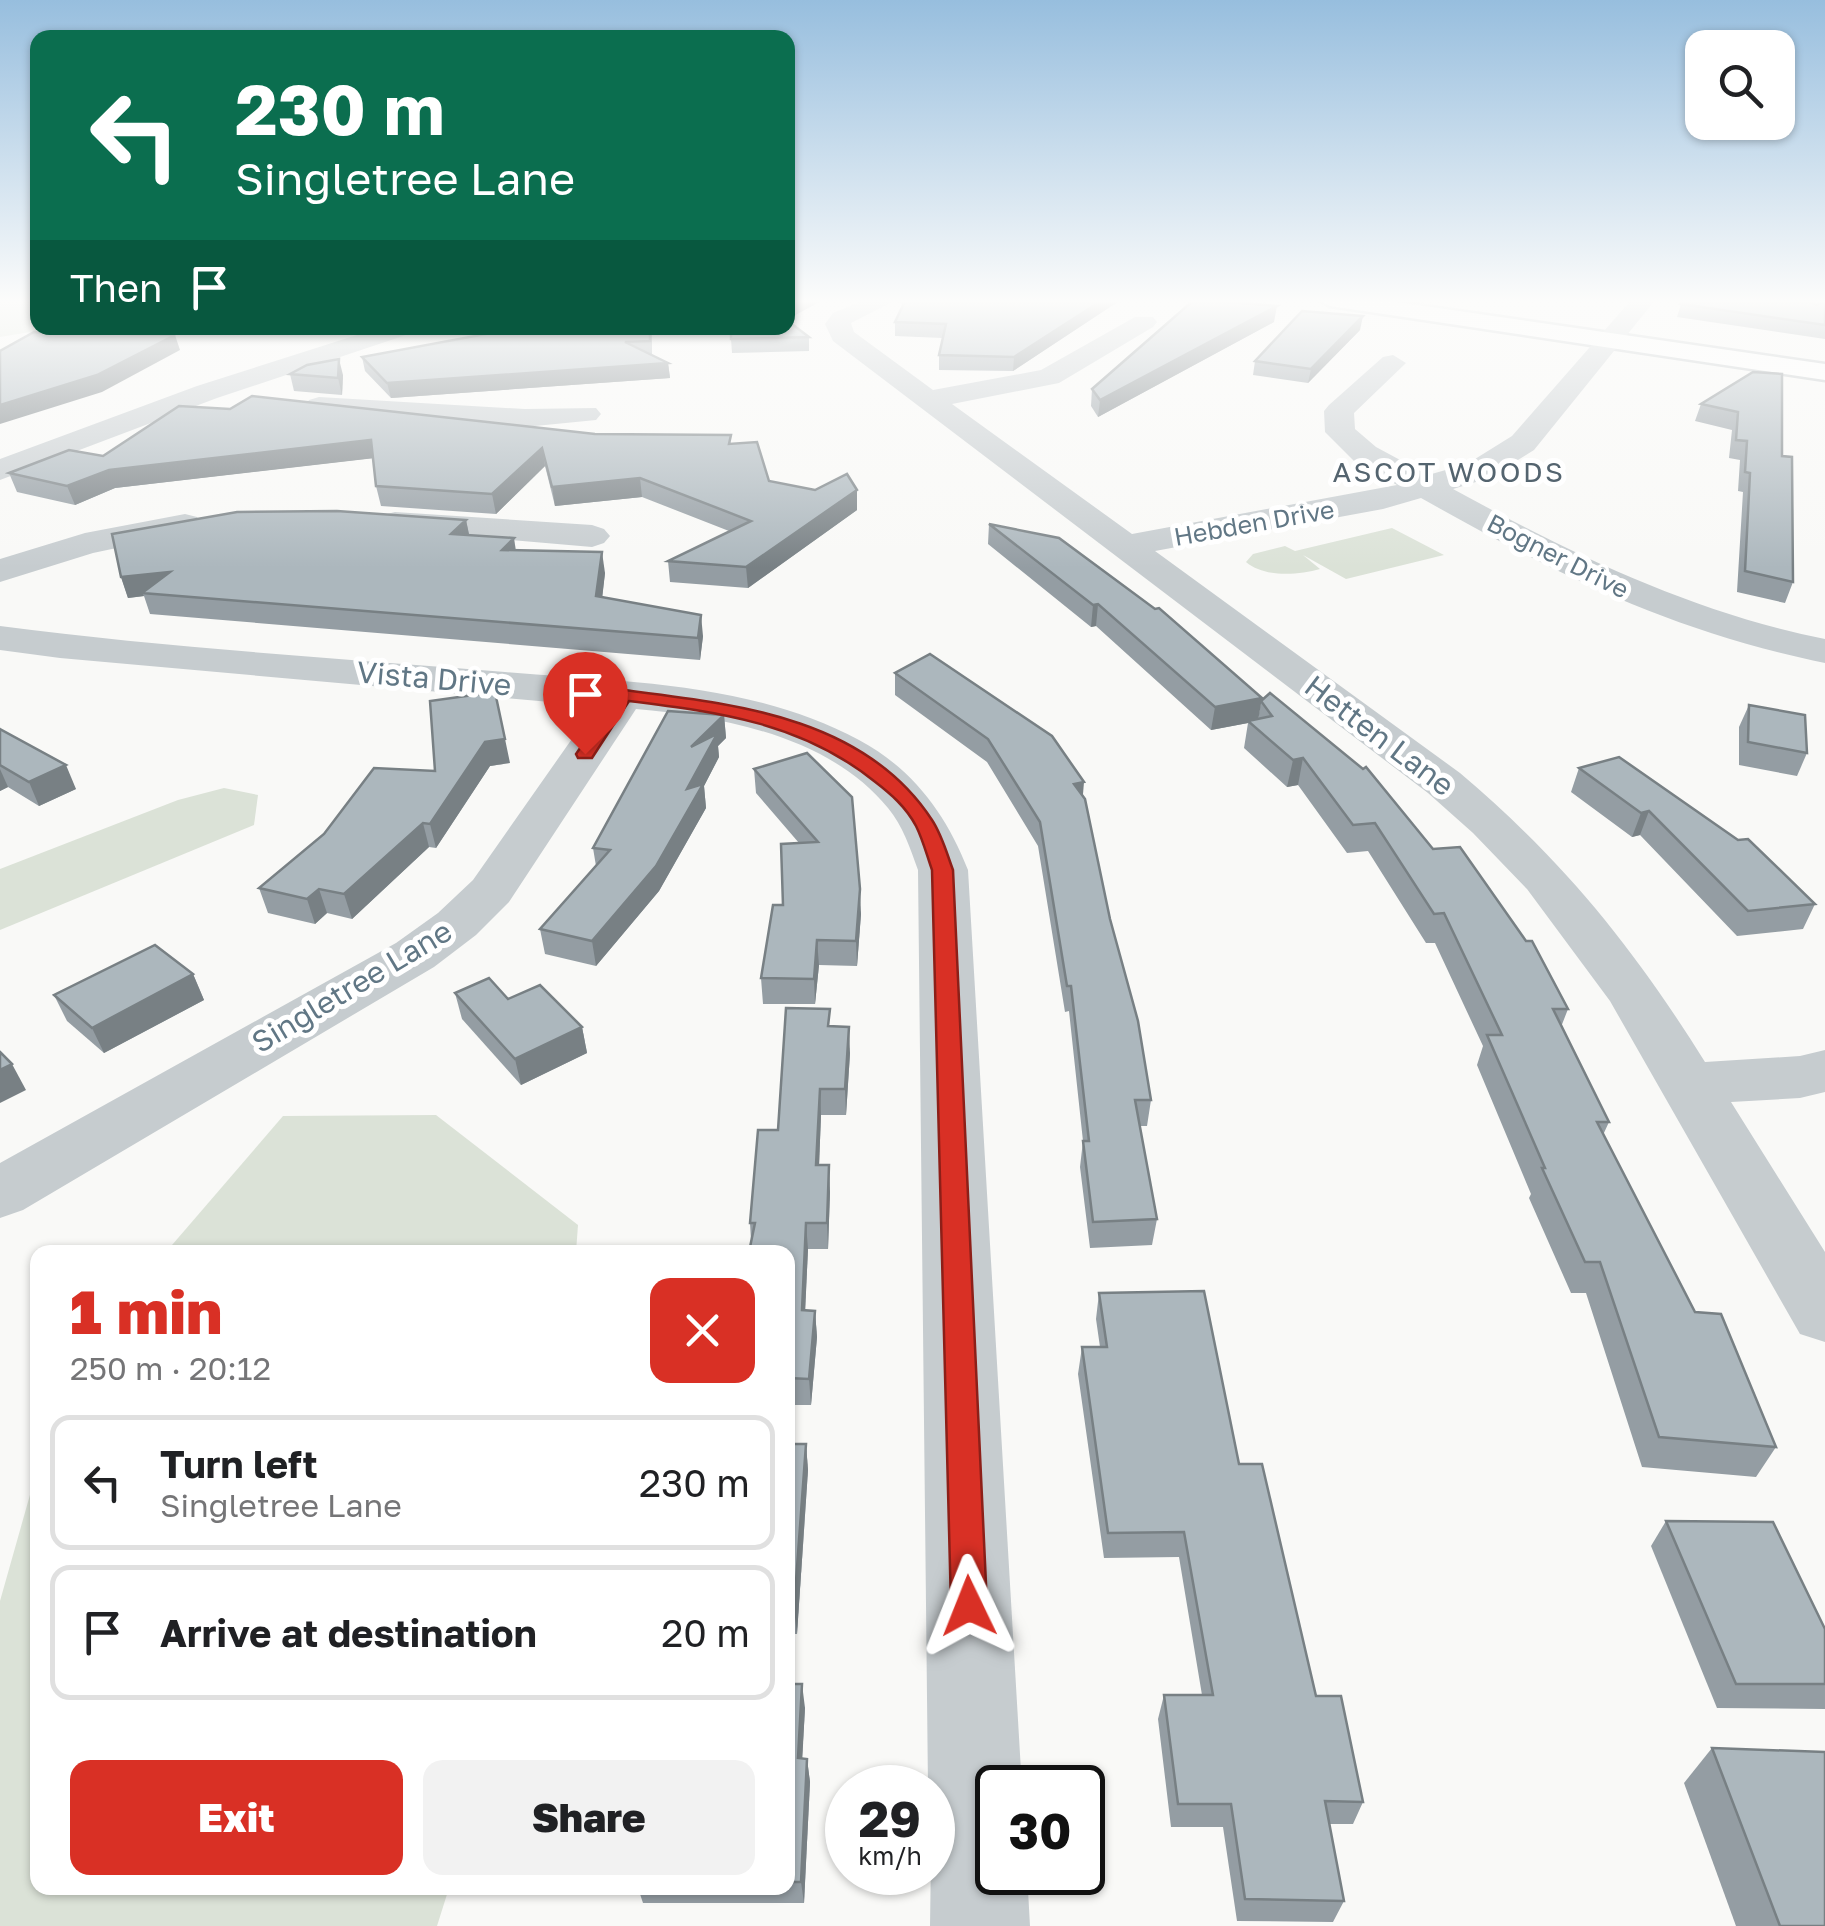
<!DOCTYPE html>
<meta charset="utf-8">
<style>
body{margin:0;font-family:"Golos Text",sans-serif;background:#f2f2f2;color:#202124;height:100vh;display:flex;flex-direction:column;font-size:38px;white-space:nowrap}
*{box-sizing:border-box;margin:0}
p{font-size:32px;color:#757577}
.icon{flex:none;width:55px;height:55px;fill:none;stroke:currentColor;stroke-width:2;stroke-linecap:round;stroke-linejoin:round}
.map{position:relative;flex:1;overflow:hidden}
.drawer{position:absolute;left:30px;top:1245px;width:765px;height:650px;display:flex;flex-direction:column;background:#fff;border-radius:20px;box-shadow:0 2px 8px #0004}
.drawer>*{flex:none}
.hud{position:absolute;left:30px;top:30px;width:765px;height:305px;border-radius:20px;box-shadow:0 2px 8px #0004;background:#0b6e4f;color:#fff;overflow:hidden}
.fabs{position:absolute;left:1685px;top:30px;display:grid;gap:20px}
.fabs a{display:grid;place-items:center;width:110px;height:110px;border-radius:20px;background:#fff;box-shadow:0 2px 8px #0004;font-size:50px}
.speed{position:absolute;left:825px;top:1765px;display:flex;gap:20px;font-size:50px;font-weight:700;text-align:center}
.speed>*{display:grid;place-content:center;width:130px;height:130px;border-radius:50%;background:#fff;box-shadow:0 2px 8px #0004;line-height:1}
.speed small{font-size:25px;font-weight:400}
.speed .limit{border:5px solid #111;border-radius:15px;background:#fff;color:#111}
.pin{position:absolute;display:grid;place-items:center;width:85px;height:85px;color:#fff;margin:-102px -42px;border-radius:50% 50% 50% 0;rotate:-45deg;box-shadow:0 0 10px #0007}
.pin .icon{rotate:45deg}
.me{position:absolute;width:110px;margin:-55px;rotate:358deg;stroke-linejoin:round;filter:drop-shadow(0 0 8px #0008)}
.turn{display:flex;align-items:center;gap:35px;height:210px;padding:0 40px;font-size:45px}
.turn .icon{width:130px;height:130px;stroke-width:2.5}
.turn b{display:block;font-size:70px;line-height:85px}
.then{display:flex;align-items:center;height:95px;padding:0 40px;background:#0003;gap:20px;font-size:38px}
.round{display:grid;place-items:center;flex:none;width:105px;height:105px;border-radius:20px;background:#f2f2f2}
.headline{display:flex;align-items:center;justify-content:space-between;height:170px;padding:0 40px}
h1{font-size:60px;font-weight:800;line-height:75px;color:#d93025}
.button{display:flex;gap:20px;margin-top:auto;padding:20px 40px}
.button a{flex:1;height:115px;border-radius:20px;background:#d93025;color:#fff;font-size:40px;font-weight:800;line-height:115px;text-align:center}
.button a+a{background:#f2f2f2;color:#202124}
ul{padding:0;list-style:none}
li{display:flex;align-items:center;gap:30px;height:135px;margin:0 20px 15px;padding:0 20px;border:5px solid #e0e0e0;border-radius:20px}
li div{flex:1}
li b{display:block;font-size:38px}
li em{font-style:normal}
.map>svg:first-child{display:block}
.green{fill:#dbe2d7}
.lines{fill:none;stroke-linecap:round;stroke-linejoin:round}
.major-casing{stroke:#b9bfc2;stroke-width:5}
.minor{fill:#c6cccf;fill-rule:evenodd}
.major{fill:#fff;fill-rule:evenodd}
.wall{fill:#949da3}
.shaded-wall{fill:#788084}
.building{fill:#acb7bd;stroke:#788084;stroke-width:2.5}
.route{fill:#d93025;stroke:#8d1f18;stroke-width:2.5}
.labels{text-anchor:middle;stroke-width:10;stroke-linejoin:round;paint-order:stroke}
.far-street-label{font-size:25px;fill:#617785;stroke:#fff}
.far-neighbourhood-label{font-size:28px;letter-spacing:2.5px;fill:#54646f;stroke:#fff}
.street-label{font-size:30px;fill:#617785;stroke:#fff}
</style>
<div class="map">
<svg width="1825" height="1926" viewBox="0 0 1825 1926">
<rect width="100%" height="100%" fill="#f9f9f7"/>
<!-- green -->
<g class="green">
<path d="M0 299H37L38 328H54L0 337Z"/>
<path d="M1392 528 1444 555 1346 579 1303 555 1320 569C1298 575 1265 578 1246 562L1253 554 1285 546 1295 551Z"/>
<path d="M224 788 258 795 254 825 0 930V869L178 800Z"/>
<path d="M436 1115 578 1225 576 1252H166L283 1116Z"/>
<path d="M37 1470 38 1888H449L437 1926H0V1601Z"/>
</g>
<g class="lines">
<!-- major casing -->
<g class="major-casing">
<path id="major" d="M1318 299H1376L1825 364V380L1330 306Z"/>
</g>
<!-- minor -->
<g class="minor">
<path d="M867 299H898L851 323 854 332 933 390 1041 370 1135 317H1153L1157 322 1153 327 1059 383 952 404 1132 534 1397 485 1354 461 1325 432 1324 411 1329 405 1383 357 1393 355 1406 363 1354 413 1355 429 1376 447 1428 475 1467 464 1512 436 1632 299H1656L1534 450 1489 478 1453 489C1572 554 1691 612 1825 639V663C1670 631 1558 575 1421 498L1383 509 1155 551 1460 773C1565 862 1633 947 1705 1062L1800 1056 1825 1050V1092L1800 1098 1731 1102 1825 1252V1342L1800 1334 1610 1001 1527 889 1473 833 1428 793 833 341 825 324 833 313Z"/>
<path d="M379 328H416L412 333 217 398 0 480V459L197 386Z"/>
<path d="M319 397 525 409 596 408 601 414 596 420 525 427 309 412 305 406 309 400Z"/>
<path d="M395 512 592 525 604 529 610 536 604 543 592 547 383 529 378 522 383 515Z"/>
<path d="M185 514 197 517 202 524 197 531 93 553 0 582V559L85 533Z"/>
<path d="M0 626C167 648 337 658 505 672 623 682 752 682 859 740 913 769 946 814 968 870L1022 1788H998V1872H1027L1030 1926H930L932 1788H928L918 870C910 848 903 826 888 808 829 736 724 717 636 709L509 902 476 935 434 967 23 1210 0 1218V1163L396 943 438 913 473 880 595 706 60 658 0 650Z"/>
</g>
<!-- major -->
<use href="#major" class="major"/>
</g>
<!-- wall -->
<g class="wall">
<path d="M899 299H1122L1013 371 939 370V355L943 338 895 336V322L904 304 899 303Z"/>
<path d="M1816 299H1825V339L1677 317 1681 304 1817 305 1820 303Z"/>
<path d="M1274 322 1098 417 1091 406 1092 389Z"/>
<path d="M652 328V355L668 363 670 378 391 398 365 371 362 357 518 331Z"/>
<path d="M1360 330 1308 383 1253 375 1255 361Z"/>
<path d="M809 337V351L732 353 731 339Z"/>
<path d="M1753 372 1782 456 1793 582 1785 603 1737 592 1743 492 1738 491 1740 460 1729 458 1732 430 1695 421 1701 404Z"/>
<path d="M290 374 343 375 342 395 294 391Z"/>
<path d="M595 434 732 444 769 481 815 490H857V510L748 588 670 582 668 561 729 531 642 497 555 506 545 466 496 514 381 506 376 486 373 458 115 488 75 505 17 492 9 473 103 456Z"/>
<path d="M466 520 469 535 516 550 605 573 602 597 703 636 700 660 150 614 144 596 128 598 121 577Z"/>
<path d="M989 524 1258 719 1261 701 1433 849 1568 1009 1561 1027 1609 1122 1603 1135 1695 1312 1776 1447 1756 1477 1642 1467 1586 1293H1571L1529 1198 1531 1194 1477 1065 1483 1046 1435 943H1426L1368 851 1347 853 1298 785 1287 787 1244 748 1248 723 1211 730 1096 626 1091 627 988 544Z"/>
<path d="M895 673 1083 796 1151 1100 1147 1126H1140L1157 1219 1152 1245 1090 1248 1080 1167 1083 1141 1069 1011 1065 1012 1038 846 987 762 895 695Z"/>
<path d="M1749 705 1807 753 1797 776 1739 765V727Z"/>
<path d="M724 715 726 738 718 746 719 757 704 786 706 808 659 891 596 966 545 954 540 929 596 866 593 848Z"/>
<path d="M0 729 76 789 39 806 8 787 0 791Z"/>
<path d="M807 753 861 914 857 966 819 965 815 1004H763L761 978 799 843 756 793 754 769Z"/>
<path d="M510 763 490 766 436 848 429 847 352 919 327 913 315 924 268 913 259 888 435 771Z"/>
<path d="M1579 768 1738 840 1815 904 1803 929 1737 936 1640 835 1632 837 1571 792Z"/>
<path d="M193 974 204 1000 104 1053 67 1021 54 995Z"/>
<path d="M455 993 508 999 582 1027 587 1053 521 1085 462 1019Z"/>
<path d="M830 1026 850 1053 846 1115H821L819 1165 830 1192 828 1249H808L805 1310 815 1311 817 1337 811 1405H788V1252L751 1240 750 1223 778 1130Z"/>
<path d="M1099 1293 1239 1464 1316 1696 1363 1802 1353 1824H1329L1344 1901 1333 1922 1237 1921 1223 1827H1171L1158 1719 1164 1695H1202L1179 1557 1104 1558 1078 1374 1082 1347H1100L1096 1319Z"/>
<path d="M788 1444H806L808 1470 797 1634H788Z"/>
<path d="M1666 1521 1825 1629V1709L1717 1708 1651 1546Z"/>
<path d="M788 1684 805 1708 802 1759H807L810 1782 804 1903H643L638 1888H788Z"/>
<path d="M1712 1748 1825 1926H1736L1684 1783Z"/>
</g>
<!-- shaded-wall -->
<g class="shaded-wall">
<path d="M799 299H825L788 319V305Z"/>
<path d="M1104 299H1122L1013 371 1014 357Z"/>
<path d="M1277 306 1274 322 1098 417 1100 400Z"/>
<path d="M1363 316 1360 330 1308 383 1311 369Z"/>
<path d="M175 335 180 350 102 392 0 424V405Z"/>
<path d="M339 359 343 375 342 395 338 378Z"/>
<path d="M668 363 670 378 391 398 387 383Z"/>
<path d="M371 440 375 458 115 488 75 505 67 486 109 470Z"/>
<path d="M542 448 545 466 496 514 492 494Z"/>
<path d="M640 478 642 497 555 506 552 487Z"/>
<path d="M857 490V510L748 588 746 567Z"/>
<path d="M466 520 470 539 451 534Z"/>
<path d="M514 538 517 558 502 550Z"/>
<path d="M602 552 605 573 600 617 596 596Z"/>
<path d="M170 572 142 593 144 596 128 598 121 577Z"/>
<path d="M1098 604 1096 626 1091 627 1093 605Z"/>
<path d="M701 615 703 636 700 660 698 638Z"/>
<path d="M1262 698 1258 721H1248V723L1211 730 1215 707Z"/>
<path d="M724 715 726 738 718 746 719 757 704 786 706 808 659 891 596 966 592 941 687 789 691 747Z"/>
<path d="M505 739 510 763 490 766 436 848 430 824 485 742Z"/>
<path d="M1303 758 1298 785 1287 787 1293 760Z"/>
<path d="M66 765 76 789 39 806 29 782Z"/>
<path d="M0 769 8 787 0 791Z"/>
<path d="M1084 782 1082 806 1074 784Z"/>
<path d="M1649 811 1640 835 1632 837 1641 813Z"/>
<path d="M423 823 429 847 352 919 344 894Z"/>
<path d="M319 889 327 913 315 924 307 899Z"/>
<path d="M860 889 861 914 857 966 856 941Z"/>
<path d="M817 940 819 965 815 1004 814 979Z"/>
<path d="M193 974 204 1000 104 1053 92 1028Z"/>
<path d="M582 1027 587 1053 521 1085 515 1059Z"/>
<path d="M849 1027 850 1053 846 1115 845 1089Z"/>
<path d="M12 1064 26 1090 0 1103V1070Z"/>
<path d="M820 1089 821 1115 818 1192 816 1165Z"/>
<path d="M829 1165 830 1192 828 1249 827 1223Z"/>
<path d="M806 1223 808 1249 804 1336 802 1310Z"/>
<path d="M815 1311 817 1337 811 1405 809 1379Z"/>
<path d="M806 1444 808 1470 797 1634 794 1609Z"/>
<path d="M802 1684 805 1708 801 1782 798 1758Z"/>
<path d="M807 1759 810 1782 804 1903 801 1882Z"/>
</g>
<!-- building -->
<g class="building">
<path d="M788 299H799L788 305Z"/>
<path d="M906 299H1104L1014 357 939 355 946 324 895 322Z"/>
<path d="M1195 299 1277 306 1100 400 1092 389Z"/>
<path d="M1688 299H1805L1817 305 1825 299V325L1681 304Z"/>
<path d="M1302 311 1363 316 1311 369 1255 361Z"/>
<path d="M788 321 809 337 731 339V328H788Z"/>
<path d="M527 328H650V341L625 342 668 363 387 383 362 357 513 329 518 331Z"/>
<path d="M34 332 175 335 97 375 0 405V351Z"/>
<path d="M339 359 338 378 290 374 307 365Z"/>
<path d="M1753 372 1782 374V456L1792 457 1793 582 1745 571 1750 473 1745 472 1747 441 1736 440 1738 412 1701 404Z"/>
<path d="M252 396 595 434 731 435 729 444 757 442 769 481 815 490 847 474 857 490 746 567 668 561 751 521 640 478 552 487 542 448 492 494 376 486 371 440 109 470 67 486 9 473 69 450 103 456 179 406 230 409Z"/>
<path d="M337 511 466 520 451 534 514 538 502 550 602 552 596 596 701 615 698 638 142 593 170 572 121 577 112 534 237 512Z"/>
<path d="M989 524 1059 538 1155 609 1159 608 1262 698 1215 707 1098 604 1093 605Z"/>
<path d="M930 654 1052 736 1084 782 1074 784 1085 799 1110 919 1138 1021 1151 1100H1135L1157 1219 1093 1222 1083 1141H1089L1071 986H1067L1040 822 988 739 895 673Z"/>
<path d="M495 692 505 739 485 742 430 824 423 823 344 894 319 889 307 899 259 888 324 834 374 768 435 771 430 701Z"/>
<path d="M1270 693 1363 769 1366 767 1433 849 1460 847 1526 941H1532L1568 1009H1553L1609 1122H1597L1695 1312 1721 1314 1776 1447 1659 1437 1600 1262H1585L1542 1168H1545L1487 1035H1502L1444 913 1434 914 1375 823 1353 825 1303 758 1293 760 1248 721 1272 716 1261 701Z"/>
<path d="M1749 705 1805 715 1807 753 1748 742Z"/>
<path d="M668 711 724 715 691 747 717 734 687 789 703 784 656 866 592 941 540 929 610 850 593 848Z"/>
<path d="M0 729 66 765 29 782 0 765Z"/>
<path d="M807 753 852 797 860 889 856 941 817 940 814 979 761 978 773 905H783L781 844 818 842 754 769Z"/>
<path d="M1619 757 1738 840 1748 839 1815 904 1748 911 1649 811 1641 813 1579 768Z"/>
<path d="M155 945 193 974 92 1028 54 995Z"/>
<path d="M489 978 508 999 540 985 582 1027 515 1059 455 993Z"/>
<path d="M786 1008 830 1009 828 1026 849 1027 845 1089H820L816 1165H829L827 1223H806L802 1310 815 1311 809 1379 788 1378V1252H749L755 1223H750L758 1130H778Z"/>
<path d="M0 1052 12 1064 0 1070Z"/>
<path d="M1204 1291 1239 1464H1262L1316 1696H1341L1363 1802 1325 1801 1344 1901 1245 1899 1231 1804H1178L1164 1695H1213L1184 1532 1108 1533 1082 1347H1107L1099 1293Z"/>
<path d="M788 1444H806L794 1609H788Z"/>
<path d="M1666 1521 1773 1522 1825 1629V1684H1736Z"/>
<path d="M788 1684H802L798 1758 807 1759 801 1882H788Z"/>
<path d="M1712 1748 1825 1752V1926H1780Z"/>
</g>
<!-- sky -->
<linearGradient id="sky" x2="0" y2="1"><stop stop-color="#97bede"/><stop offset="0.53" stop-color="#fcfcfb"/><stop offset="1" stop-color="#fcfcfb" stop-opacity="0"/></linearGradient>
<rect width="1825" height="568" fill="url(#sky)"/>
<!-- route -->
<path class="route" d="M624 690C735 704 865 717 932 820 942 835 947 854 953 870L987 1606 981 1618 969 1623 957 1618 951 1606 932 870C927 856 923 840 916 826 906 807 891 794 874 781 802 723 719 712 629 701L592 758H578L576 754 618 692Z"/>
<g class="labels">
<!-- far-street labels -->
<g class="far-street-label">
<text transform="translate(1254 523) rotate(-10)" y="9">Hebden Drive</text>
<text transform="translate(1558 556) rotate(27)" y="9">Bogner Drive</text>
</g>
<!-- far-neighbourhood labels -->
<g class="far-neighbourhood-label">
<text x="1449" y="482">ASCOT WOODS</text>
</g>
<!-- street labels -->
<g class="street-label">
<text transform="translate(434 679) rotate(5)" y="10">Vista Drive</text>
<text transform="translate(1379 736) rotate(37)" y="10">Hetten Lane</text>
<text transform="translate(352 987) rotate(-31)" y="10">Singletree Lane</text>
</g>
</g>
</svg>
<div class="fabs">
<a><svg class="icon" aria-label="search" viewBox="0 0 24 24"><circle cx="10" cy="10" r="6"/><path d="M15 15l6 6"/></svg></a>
</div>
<div class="speed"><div>29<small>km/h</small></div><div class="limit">30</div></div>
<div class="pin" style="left:585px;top:754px;background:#d93025"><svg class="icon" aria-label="arrive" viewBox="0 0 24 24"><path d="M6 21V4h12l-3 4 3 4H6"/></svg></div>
<svg class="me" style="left:969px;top:1606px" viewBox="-20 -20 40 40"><path d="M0-17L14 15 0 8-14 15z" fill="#d93025" stroke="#fff" stroke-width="4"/></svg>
<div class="hud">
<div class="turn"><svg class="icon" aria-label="left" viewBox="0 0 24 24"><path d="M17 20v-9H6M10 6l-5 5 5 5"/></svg><div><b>230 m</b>Singletree Lane</div></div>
<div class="then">Then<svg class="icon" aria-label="arrive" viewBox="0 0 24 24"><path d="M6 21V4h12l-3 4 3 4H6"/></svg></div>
</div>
<section class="drawer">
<div class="headline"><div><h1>1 min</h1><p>250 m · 20:12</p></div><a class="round" style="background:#d93025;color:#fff"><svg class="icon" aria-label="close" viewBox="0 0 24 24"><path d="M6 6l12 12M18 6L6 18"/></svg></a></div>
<ul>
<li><svg class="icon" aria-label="left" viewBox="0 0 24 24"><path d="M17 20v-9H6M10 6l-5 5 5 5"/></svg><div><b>Turn left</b><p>Singletree Lane</p></div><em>230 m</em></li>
<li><svg class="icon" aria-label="arrive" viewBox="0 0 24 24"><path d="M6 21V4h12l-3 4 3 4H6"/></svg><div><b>Arrive at destination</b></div><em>20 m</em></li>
</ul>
<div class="button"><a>Exit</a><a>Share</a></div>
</section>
</div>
